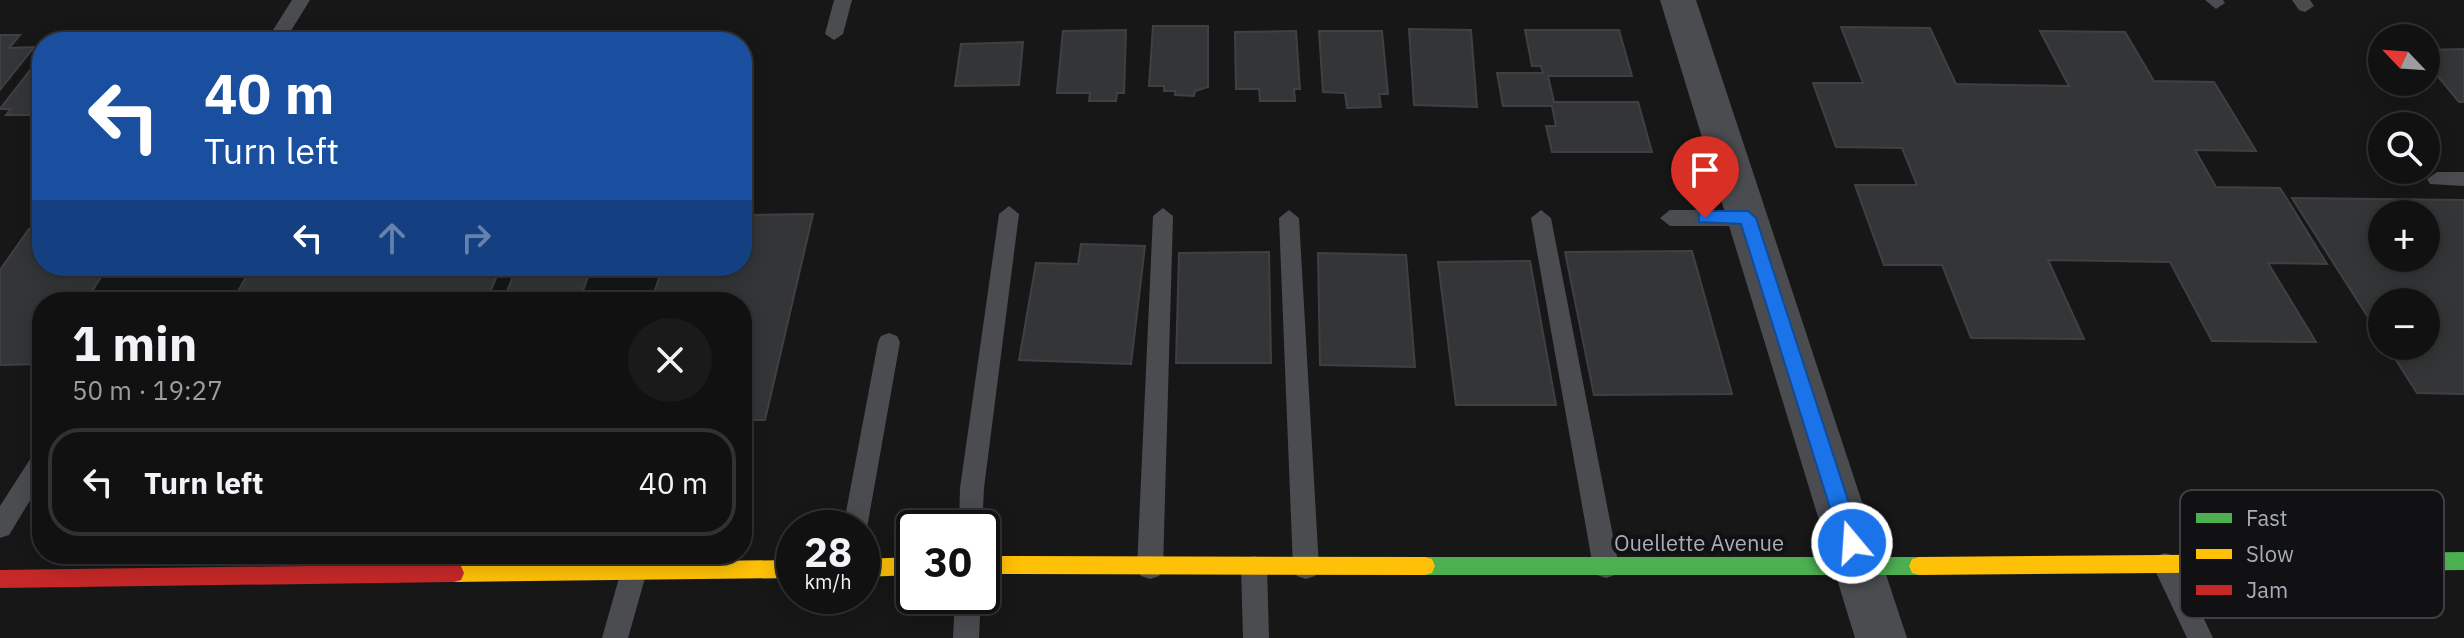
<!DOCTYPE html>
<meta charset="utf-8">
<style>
body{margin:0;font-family:"IBM Plex Sans",sans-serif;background:#1a1a1a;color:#f1f3f6;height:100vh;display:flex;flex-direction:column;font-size:30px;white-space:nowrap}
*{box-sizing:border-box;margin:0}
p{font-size:26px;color:#9c9d9f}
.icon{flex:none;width:44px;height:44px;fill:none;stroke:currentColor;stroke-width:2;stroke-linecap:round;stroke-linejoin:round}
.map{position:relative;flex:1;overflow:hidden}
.details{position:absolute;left:32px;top:292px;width:720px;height:272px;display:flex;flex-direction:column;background:#111;border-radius:32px;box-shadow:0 4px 20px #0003,0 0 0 2px #303131}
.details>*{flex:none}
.top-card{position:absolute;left:32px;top:32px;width:720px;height:244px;border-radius:32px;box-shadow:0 4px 20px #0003,0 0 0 2px #303131;background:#1a4fa0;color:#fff;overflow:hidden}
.needle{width:52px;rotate:295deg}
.controls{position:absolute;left:2368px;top:24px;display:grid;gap:16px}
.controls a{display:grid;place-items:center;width:72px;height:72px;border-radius:50%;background:#111;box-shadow:0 4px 20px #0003,0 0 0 2px #303131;font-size:40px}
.speed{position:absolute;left:776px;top:510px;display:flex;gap:16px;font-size:40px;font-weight:700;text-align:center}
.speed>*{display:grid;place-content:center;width:104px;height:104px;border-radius:50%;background:#111;box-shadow:0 4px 20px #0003,0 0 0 2px #303131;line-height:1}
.speed small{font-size:20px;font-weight:400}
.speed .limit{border:4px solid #111;border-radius:12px;background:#fff;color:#111}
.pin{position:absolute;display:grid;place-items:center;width:68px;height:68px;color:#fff;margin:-82px -34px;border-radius:50% 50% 50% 0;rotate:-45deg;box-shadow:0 0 8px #0007}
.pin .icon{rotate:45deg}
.me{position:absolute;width:88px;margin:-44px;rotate:342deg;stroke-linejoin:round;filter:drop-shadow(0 0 6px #0008)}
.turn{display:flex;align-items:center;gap:28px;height:168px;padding:0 40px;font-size:36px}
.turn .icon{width:104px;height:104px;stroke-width:2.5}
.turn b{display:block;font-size:56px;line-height:68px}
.lanes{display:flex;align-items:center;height:76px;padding:0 40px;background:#0003;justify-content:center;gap:40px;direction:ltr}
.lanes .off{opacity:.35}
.round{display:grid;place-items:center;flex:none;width:84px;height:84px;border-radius:42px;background:#1a1a1a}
.headline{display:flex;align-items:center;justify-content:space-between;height:136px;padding:0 40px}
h1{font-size:48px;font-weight:700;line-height:60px}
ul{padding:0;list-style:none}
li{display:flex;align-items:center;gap:24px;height:108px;margin:0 16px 12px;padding:0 24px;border:4px solid #303131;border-radius:32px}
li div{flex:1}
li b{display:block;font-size:30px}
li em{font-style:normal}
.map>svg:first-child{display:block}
.building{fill:#343537;stroke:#3f4043;stroke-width:2;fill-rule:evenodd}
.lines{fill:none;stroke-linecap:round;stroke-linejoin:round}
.lane{fill:#4b4c50;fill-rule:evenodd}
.street{fill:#4b4c50;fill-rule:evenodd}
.fast{fill:#4caf50;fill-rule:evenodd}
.slow{fill:#ffc107;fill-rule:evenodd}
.jam{fill:#c62828;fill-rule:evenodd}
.route{fill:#1a73e8;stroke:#114b97;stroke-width:2}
.labels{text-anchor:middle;stroke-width:8;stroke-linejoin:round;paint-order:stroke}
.street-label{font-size:22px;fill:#a8adb8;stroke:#111113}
.key{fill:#111113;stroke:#3e4045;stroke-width:2}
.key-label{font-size:22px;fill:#a8adb8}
</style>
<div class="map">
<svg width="2464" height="638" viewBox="0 0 2464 638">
<rect width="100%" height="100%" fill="#171717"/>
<!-- building -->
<g class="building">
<path d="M1153 26H1208V87L1195 91 1194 96 1175 95V91H1164V86H1149Z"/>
<path d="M1841 27 1930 28 1956 84 2069 86 2040 31 2125 32 2154 81 2214 82 2256 151 2195 150 2216 187 2280 188 2287 199 2327 264 2268 263 2316 342 2212 341 2170 262 2048 260 2084 339 1971 338 1942 265H1884L1855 185H1917L1902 148 1836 147 1813 83H1863Z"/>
<path d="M1409 29 1471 30 1477 107 1414 105Z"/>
<path d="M1126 30 1124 93H1117L1116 101H1089L1090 93H1057L1063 31Z"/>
<path d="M1525 30H1619L1632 76H1548L1554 102H1638L1652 152H1552L1546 126H1556L1552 106H1503L1497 73H1543L1541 66H1532Z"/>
<path d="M1296 31 1300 89H1294L1295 101H1260L1259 89H1236L1235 32Z"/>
<path d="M1319 31H1382L1388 94H1379L1381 107 1347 108 1345 93 1323 92Z"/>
<path d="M466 34 524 35 520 42H461Z"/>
<path d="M545 34H580L576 42H541Z"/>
<path d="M0 35H20L9 48 34 47 0 90Z"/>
<path d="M117 35 112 42H66L70 36Z"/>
<path d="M453 36 449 42H391L394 37Z"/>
<path d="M172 37 169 42H125L128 38Z"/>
<path d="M1023 42 1019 85 955 86 961 44Z"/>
<path d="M2464 49V102H2459L2426 62V50Z"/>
<path d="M42 55V107L32 115H6L11 109H0Z"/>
<path d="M2292 198 2464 200V394L2417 393 2387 346H2426V302H2382V339ZM2382 214H2426V258H2382Z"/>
<path d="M813 214 765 420H742V302H651L663 266H742V215Z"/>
<path d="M42 228V266H108L85 302H42V364L0 365V270L29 229Z"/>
<path d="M1081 244 1145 246 1131 364 1019 360 1036 263 1078 264Z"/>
<path d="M1692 251 1732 394 1594 395 1565 252Z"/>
<path d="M1269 252 1271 363H1176L1179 253Z"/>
<path d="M1318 253 1406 255 1415 367 1320 365Z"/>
<path d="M1530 261 1556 405H1456L1438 262Z"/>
<path d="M252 266H501L486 302H232Z"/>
<path d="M517 266H592L579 302H503Z"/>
</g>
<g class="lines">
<!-- lane -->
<g class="lane">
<path d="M292 0H310L284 42H270L268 38Z"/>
<path d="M834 0H852L843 34 834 40 825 34Z"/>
<path d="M2205 0H2223L2225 3 2216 9Z"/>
<path d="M2292 0H2310L2314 6 2305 12 2299 10Z"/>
<path d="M2437 172H2464V186L2430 184 2427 179Z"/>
<path d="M1009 206 1019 214 984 488 982 531V528H959L960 488 999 214Z"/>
<path d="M1163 208 1173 216 1163 568 1159 576 1150 579 1141 576 1137 568 1153 216Z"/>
<path d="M1289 210 1299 218 1319 568 1315 576 1306 579 1297 576 1293 568 1279 218Z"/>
<path d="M1541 210 1551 218 1619 567 1615 575 1606 578 1597 575 1593 567 1531 218Z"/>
<path d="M1670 210H1748L1758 218 1748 226H1670L1660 218Z"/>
<path d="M889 333 897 336 900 342 867 528 862 536V528H843L878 342 881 336Z"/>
<path d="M42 450V481L9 535 0 538V506L34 453Z"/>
<path d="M2165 553 2174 556 2213 638H2187L2152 564 2156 556Z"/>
<path d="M1254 556 1263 559 1267 567 1269 638H1243L1241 567 1245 559Z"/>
<path d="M634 560 643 563 647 571 628 638H602L621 571 625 563Z"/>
<path d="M955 596H981L979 638H953Z"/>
</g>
<!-- street -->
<path class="street" d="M1660 0H1696L1907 638H1855Z"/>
<!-- fast -->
<g class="fast">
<path d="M2464 552V570L2294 572 2287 570 2284 563 2287 556 2294 554Z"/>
<path d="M1425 557H1919L1926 559 1929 566 1926 573 1919 575H1425L1418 573 1415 566 1418 559Z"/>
</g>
<!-- slow -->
<g class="slow">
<path d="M2294 554 2301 556 2304 563 2301 570 2294 572 1919 575 1912 573 1909 566 1912 559 1919 557Z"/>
<path d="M982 556 1425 557 1432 559 1435 566 1432 573 1425 575 982 574Z"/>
<path d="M914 557V575L862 577V559Z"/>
<path d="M794 560V578L454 582 447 580 444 573 447 566 454 564Z"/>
</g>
<!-- jam -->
<path class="jam" d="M454 564 461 566 464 573 461 580 454 582 0 588V570Z"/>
</g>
<!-- route -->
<path class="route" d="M1705 211H1748L1756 218 1862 543 1859 550H1844L1841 543 1741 224 1699 222V213Z"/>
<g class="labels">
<!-- street labels -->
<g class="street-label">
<text x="1699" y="551">Ouellette Avenue</text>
</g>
</g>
<!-- legend -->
<rect x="2180" y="490" width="264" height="128" rx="12" class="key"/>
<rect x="2196" y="513" width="36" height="10" fill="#4caf50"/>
<rect x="2196" y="549" width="36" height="10" fill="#ffc107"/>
<rect x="2196" y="585" width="36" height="10" fill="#c62828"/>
<g class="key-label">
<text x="2246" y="526">Fast</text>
<text x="2246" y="562">Slow</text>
<text x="2246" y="598">Jam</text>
</g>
</svg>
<div class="controls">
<a><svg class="needle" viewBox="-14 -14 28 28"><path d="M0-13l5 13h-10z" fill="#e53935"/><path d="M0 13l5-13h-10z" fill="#9c9d9f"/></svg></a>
<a><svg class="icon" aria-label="search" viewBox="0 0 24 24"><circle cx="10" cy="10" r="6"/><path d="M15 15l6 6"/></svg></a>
<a>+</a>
<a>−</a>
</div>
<div class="speed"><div>28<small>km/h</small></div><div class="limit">30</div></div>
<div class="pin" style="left:1705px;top:218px;background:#d93025"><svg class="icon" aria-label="arrive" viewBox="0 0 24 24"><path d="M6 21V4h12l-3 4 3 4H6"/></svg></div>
<svg class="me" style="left:1852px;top:543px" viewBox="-20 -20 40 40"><circle r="17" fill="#1a73e8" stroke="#fff" stroke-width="3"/><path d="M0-11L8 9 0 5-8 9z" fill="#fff"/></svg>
<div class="top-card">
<div class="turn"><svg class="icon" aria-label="left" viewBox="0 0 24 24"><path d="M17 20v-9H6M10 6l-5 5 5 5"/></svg><div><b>40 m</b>Turn left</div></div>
<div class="lanes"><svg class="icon" aria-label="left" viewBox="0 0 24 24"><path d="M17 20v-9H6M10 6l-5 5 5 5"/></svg><svg class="icon off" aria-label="ahead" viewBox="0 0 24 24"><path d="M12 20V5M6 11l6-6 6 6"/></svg><svg class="icon off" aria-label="right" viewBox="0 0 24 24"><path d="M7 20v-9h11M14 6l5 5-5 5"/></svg></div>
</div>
<section class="details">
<div class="headline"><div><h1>1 min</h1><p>50 m · 19:27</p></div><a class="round"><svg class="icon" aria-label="close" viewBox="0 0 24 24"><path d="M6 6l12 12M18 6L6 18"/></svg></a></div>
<ul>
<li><svg class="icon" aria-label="left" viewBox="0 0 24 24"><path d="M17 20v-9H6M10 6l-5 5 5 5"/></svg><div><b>Turn left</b></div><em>40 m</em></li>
</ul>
</section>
</div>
